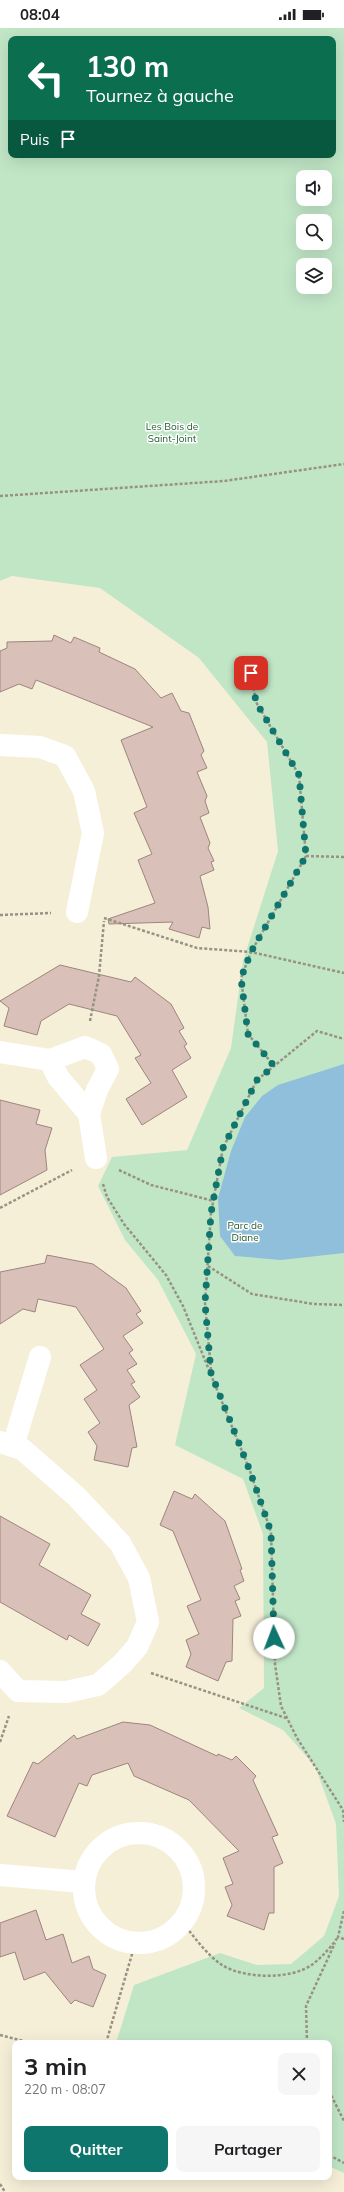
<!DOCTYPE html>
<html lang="fr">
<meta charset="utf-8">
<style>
body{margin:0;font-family:Mulish,sans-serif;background:#f6f6f6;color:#202124;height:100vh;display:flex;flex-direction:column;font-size:15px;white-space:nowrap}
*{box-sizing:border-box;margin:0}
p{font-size:13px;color:#757577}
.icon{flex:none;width:22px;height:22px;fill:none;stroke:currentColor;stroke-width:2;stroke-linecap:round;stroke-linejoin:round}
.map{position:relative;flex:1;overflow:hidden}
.details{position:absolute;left:12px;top:2012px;width:320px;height:140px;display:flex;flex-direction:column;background:#fff;border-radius:8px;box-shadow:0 4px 16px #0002}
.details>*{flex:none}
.top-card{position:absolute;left:8px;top:8px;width:328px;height:122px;border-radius:8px;box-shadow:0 4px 16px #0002;background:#0b6e4f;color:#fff;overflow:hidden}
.fabs{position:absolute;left:296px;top:142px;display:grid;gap:8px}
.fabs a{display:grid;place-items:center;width:36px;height:36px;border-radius:8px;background:#fff;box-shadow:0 4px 16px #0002;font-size:20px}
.pin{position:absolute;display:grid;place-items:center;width:34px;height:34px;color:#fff;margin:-17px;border-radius:8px;box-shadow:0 2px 6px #0006}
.me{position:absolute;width:44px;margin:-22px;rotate:358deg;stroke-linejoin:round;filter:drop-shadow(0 0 3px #0008)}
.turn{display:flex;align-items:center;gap:14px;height:84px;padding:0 12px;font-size:18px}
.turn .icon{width:52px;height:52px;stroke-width:2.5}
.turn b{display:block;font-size:28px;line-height:34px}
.then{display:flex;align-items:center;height:38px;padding:0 12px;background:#0003;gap:8px;font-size:15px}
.round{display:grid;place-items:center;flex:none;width:42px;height:42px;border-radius:8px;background:#f6f6f6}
.headline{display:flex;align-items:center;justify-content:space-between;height:68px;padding:0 12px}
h1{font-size:24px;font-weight:700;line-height:30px}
.button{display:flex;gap:8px;margin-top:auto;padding:8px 12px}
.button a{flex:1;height:46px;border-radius:8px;background:#0f766e;color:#fff;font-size:16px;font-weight:700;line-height:46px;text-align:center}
.button a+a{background:#f6f6f6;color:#202124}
.status{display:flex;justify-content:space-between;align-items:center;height:28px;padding:0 20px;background:#fff;direction:ltr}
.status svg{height:11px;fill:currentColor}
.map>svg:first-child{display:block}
.green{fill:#c1e6c6;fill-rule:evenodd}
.water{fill:#8fbfdb}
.building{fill:#d9c0b8;stroke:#9d857e}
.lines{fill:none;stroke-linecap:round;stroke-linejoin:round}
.path{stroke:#979282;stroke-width:2.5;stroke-dasharray:3 2;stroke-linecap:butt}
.street{stroke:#fff;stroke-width:22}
.route{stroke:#0f766e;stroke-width:7;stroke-dasharray:0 12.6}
.labels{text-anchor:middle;stroke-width:3;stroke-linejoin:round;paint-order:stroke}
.park-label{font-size:10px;fill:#1d592d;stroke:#fff}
</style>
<div class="status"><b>08:04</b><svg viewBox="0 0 49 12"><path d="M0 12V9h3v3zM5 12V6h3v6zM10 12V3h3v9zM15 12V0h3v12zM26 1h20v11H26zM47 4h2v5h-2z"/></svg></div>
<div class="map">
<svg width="344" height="2164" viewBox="0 0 344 2164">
<rect width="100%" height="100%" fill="#f6efd8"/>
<!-- green -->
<path class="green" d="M0 0H344V2145L329 2138V2015H116L134 1957 220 1925 257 1937 291 1936 324 1908 339 1868 336 1796 315 1738 283 1702 239 1680 264 1660 263 1506 243 1451 175 1417 196 1326 158 1252 125 1212 98 1158 112 1129 187 1122 231 1020 243 933 278 823 267 714 199 630 100 560 12 548 0 553ZM11 11H333V127H11ZM303 149H325V171H303ZM303 193H325V215H303ZM303 237H325V259H303Z"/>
<!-- water -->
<path class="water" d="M344 1036V1225L281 1232 235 1228 220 1208 218 1170 231 1123 245 1089 262 1068 278 1057Z"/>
<!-- building -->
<g class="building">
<path d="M54 607 71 615 74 609 100 620 99 624 135 641 161 670 172 665 181 683 189 685 204 723 201 727 207 740 197 744 207 768 205 773 209 785 200 789 210 815 208 820 214 833 211 834 214 842 200 848 208 879 210 901 202 899 199 910 169 901 173 894 109 896 108 891 155 875 138 832 152 826 134 785 147 779 121 712 153 699 36 652 32 661 19 656 0 664V623L7 620V614L52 613Z"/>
<path d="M60 937 131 954 135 949 171 976 184 1000 179 1003 187 1016 184 1018 191 1030 172 1042 187 1069 142 1097 126 1071 151 1055 135 1030 141 1027 117 988 69 976 41 993 37 1007 4 998 9 980 0 973Z"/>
<path d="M0 1072 40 1082 36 1096 52 1100 45 1122 47 1142 0 1167Z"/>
<path d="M47 1227 93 1236 126 1260 141 1283 136 1286 143 1295 123 1308 133 1322 129 1325 137 1336 127 1342 135 1354 131 1356 140 1369 129 1377 137 1419 132 1420 128 1439 94 1432 97 1418 88 1404 100 1395 84 1371 97 1362 80 1337 104 1321 76 1279 38 1271 35 1284 23 1281 0 1296V1244L45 1235Z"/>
<path d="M174 1463 192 1471 195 1466 225 1493 242 1541 240 1542 244 1553 234 1558 240 1571 235 1573 241 1588 233 1591 232 1633 226 1634 218 1653 186 1639 191 1626 186 1612 199 1606 187 1578 201 1572 173 1503 160 1497Z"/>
<path d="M0 1488 50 1516 39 1537 91 1567 81 1586 100 1596 88 1618 69 1607 67 1612 0 1574Z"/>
<path d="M123 1694 150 1697 217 1728 218 1726 232 1732 236 1728 256 1748 253 1752 278 1807 272 1809 283 1835 274 1839V1885H269L264 1902 227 1888 232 1877 225 1859 233 1856 223 1830 239 1823 189 1772 134 1748 128 1735 92 1747 87 1758 79 1755 55 1809 7 1788 33 1734 38 1736 74 1707 77 1711Z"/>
<path d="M36 1882 46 1912 63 1906 72 1935 89 1928 93 1941 106 1947 93 1979 75 1972 71 1976 45 1944 24 1952 15 1924 0 1929V1895Z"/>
</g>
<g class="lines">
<!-- path -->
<g class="path">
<path d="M0 468 224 453 344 436"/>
<path d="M251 645 256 674 299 747 306 828 251 924 241 950 248 1006 274 1038"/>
<path d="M306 828 344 829"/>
<path d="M0 887 51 885"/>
<path d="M104 890 197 920 251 924 344 945"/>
<path d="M90 993 99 948 104 893"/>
<path d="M119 1142 151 1157 214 1173"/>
<path d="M103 1156 107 1169 124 1196 166 1247 183 1278 250 1443 271 1504 275 1636 281 1678 297 1710 343 1782 344 1794"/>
<path d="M0 1180 72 1142"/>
<path d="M208 1238 252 1266 314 1276 344 1277"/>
<path d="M211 1342 205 1275 211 1185 223 1120 257 1052 317 1003 344 1011"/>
<path d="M151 1645 286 1690"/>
<path d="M0 1714 9 1688"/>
<path d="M344 1883 338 1909 344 1911"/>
<path d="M183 1895C195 1910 207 1927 222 1937 244 1951 292 1952 313 1936 323 1928 331 1919 338 1909"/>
<path d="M0 2007 31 2015"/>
<path d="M106 2015 135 1916"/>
<path d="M307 2015 306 1978 335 1915"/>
<path d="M329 2063 344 2093"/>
<path d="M329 2127 344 2135"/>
<path d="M0 2156 5 2164"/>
</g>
<!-- street -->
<g class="street">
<path d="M0 717 40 719 65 728 84 763 93 805 77 884"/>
<path d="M0 1024 50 1032 85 1019 101 1026 108 1041 97 1062 89 1086 96 1130"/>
<path d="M50 1032 58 1049 89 1086"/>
<path d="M0 1414 22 1421 76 1468 120 1515 139 1550 148 1594 137 1619 122 1636 98 1657 66 1664 18 1663 0 1643"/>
<path d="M13 1418 40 1329"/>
<circle cx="139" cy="1860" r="55"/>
<path d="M0 1847 83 1854"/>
</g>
</g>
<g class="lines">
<!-- route -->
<path class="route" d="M251 645 256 674 299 747 306 828 251 924 241 950 248 1006 274 1038 257 1052 223 1120 211 1185 205 1275 211 1345 250 1443 271 1504 274 1610"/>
</g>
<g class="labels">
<!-- park labels -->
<g class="park-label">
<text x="172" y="402">Les Bois de<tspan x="172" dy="12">Saint-Joint</tspan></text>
<text x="245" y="1201">Parc de<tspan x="245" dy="12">Diane</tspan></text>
</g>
</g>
</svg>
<div class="fabs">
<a><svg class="icon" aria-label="sound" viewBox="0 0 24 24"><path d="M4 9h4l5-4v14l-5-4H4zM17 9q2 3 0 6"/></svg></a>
<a><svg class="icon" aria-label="search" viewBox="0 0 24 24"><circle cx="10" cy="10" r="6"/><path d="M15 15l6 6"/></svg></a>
<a><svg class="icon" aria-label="layers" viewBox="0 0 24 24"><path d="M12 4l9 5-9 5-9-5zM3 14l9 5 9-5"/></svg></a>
</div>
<div class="pin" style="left:251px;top:645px;background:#d93025"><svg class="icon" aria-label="arrive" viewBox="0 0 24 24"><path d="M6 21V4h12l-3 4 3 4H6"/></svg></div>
<svg class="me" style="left:274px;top:1610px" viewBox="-20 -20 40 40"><circle r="19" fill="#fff"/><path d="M0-13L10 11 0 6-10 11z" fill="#0f766e"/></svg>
<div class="top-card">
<div class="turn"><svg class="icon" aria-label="left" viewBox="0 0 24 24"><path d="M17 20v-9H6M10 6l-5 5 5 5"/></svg><div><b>130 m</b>Tournez à gauche</div></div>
<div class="then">Puis<svg class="icon" aria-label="arrive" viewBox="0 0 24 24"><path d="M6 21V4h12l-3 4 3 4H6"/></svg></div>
</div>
<section class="details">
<div class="headline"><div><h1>3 min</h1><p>220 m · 08:07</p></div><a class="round"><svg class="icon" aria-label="close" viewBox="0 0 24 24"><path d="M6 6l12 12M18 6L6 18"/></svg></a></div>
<div class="button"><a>Quitter</a><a>Partager</a></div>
</section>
</div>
